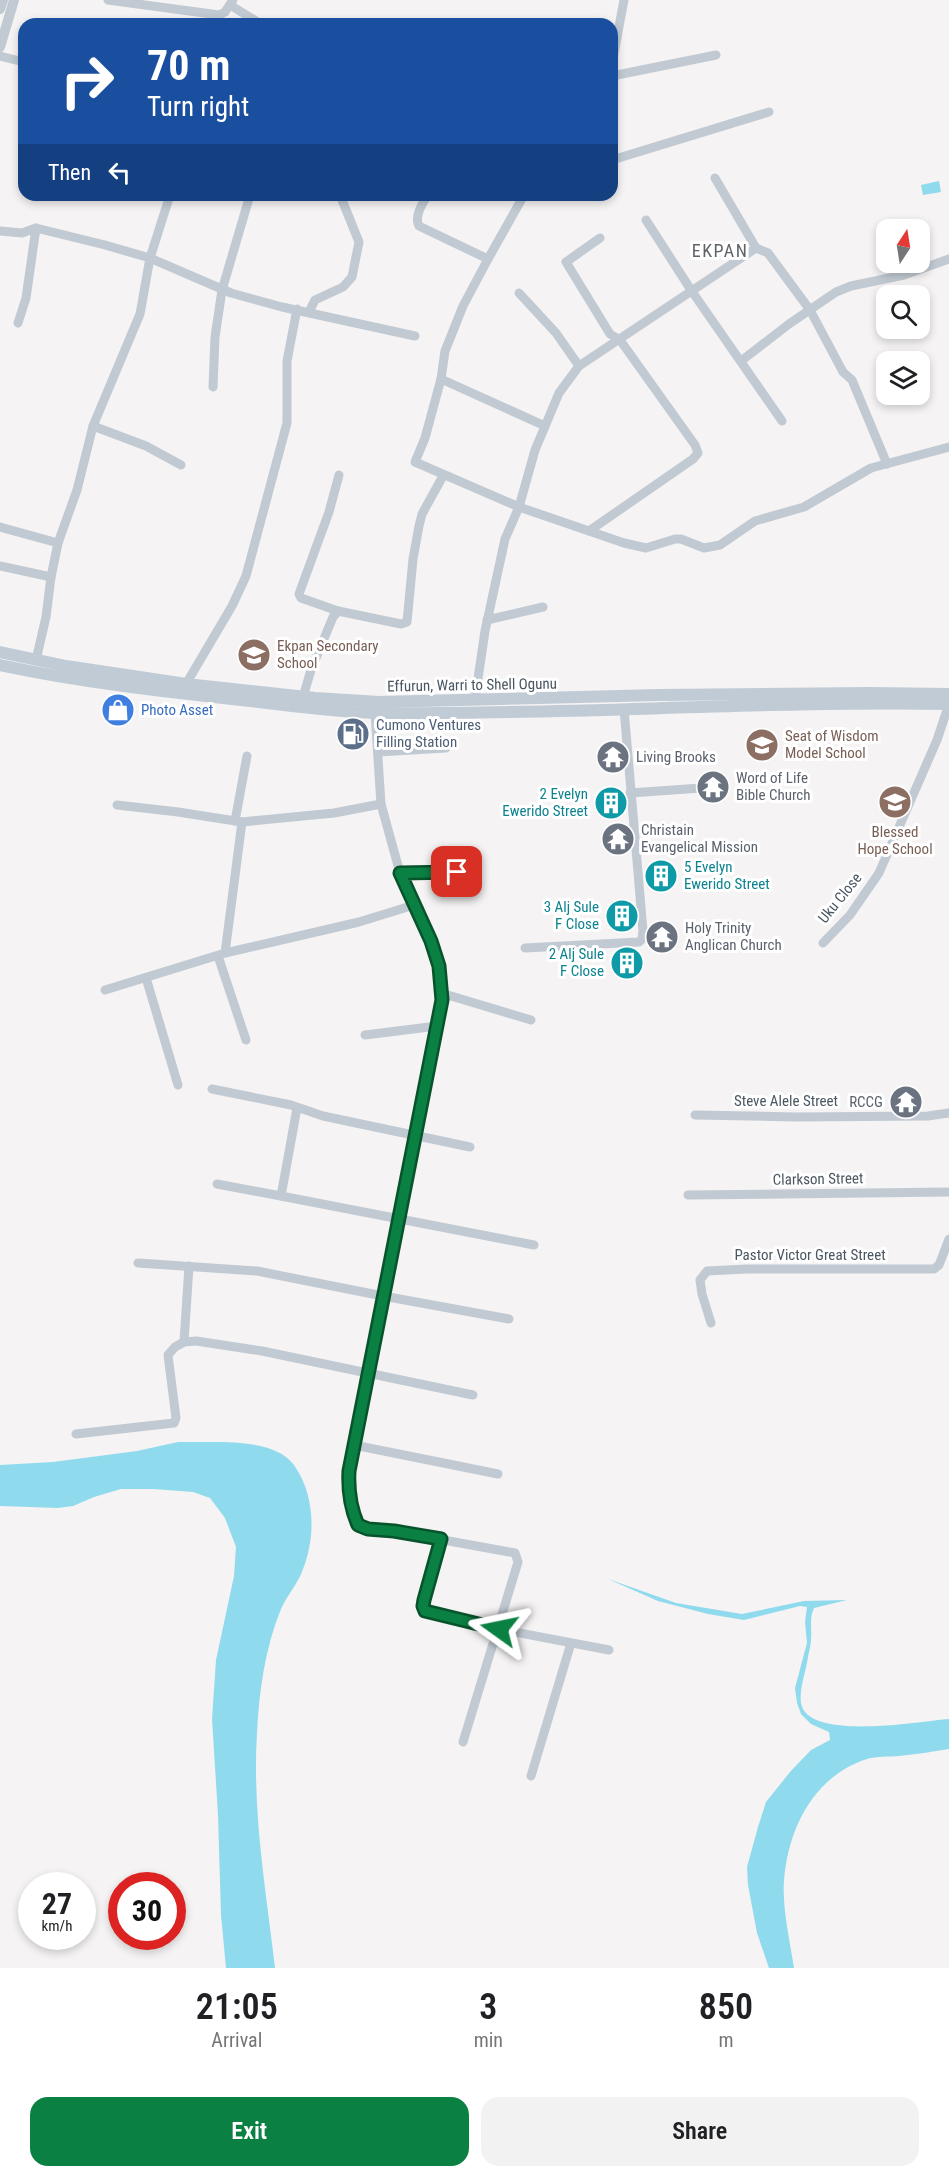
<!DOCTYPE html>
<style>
body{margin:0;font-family:"Roboto Condensed",sans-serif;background:#f2f2f2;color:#202124;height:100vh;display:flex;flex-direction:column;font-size:22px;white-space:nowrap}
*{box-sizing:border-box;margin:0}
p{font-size:20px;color:#757577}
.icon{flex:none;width:33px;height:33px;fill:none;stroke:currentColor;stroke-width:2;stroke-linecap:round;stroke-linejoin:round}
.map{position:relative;height:1968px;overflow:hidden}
.sheet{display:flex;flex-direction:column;background:#fff;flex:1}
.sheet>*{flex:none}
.banner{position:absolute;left:18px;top:18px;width:600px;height:183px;border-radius:18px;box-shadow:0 3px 9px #0003;background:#1a4fa0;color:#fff;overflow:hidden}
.needle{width:39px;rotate:12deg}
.fabs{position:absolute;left:876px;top:219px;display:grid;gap:12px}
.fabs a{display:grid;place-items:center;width:54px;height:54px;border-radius:12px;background:#fff;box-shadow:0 3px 9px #0003;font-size:30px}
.speed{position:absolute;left:18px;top:1872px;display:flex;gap:12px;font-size:30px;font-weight:700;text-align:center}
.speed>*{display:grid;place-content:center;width:78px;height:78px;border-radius:50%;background:#fff;box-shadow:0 3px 9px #0003;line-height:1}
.speed small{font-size:15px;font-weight:400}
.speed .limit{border:9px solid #d22;background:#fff;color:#111}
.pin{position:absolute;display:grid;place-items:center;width:51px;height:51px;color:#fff;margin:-26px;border-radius:12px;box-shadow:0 3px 9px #0006}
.me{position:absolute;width:66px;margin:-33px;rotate:282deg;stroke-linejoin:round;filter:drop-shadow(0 0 4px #0008)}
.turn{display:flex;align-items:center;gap:21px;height:126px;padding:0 30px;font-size:27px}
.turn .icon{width:78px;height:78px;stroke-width:2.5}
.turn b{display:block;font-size:42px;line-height:51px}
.then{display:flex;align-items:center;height:57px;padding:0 30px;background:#0003;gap:12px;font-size:22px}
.eta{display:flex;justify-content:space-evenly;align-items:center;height:102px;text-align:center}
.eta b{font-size:36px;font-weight:600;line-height:42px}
.action{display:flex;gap:12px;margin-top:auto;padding:12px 30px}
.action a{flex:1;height:69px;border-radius:18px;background:#0b8043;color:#fff;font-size:24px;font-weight:600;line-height:69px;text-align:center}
.action a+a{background:#f2f2f2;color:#202124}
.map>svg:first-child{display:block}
.water{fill:#90daee}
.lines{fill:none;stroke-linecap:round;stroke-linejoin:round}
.minor{stroke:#c1cad2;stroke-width:9}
.tertiary{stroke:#c1cad2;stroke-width:10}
.secondary{stroke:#c1cbd6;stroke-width:12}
.route-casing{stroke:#07532c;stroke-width:15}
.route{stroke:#0b8043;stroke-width:10}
.labels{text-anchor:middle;stroke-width:6;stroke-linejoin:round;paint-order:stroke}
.education-label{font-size:15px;fill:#785e54;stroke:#fff;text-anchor:start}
.street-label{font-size:15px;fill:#4a5661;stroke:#fff}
.shop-label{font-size:15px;fill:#366cbe;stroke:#fff;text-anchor:start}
.service-label{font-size:15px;fill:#4e5e75;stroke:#fff;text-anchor:start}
.worship-label{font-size:15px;fill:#5b616d;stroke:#fff;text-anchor:start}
.culture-label{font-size:15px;fill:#0d838f;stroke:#fff;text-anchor:end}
.quarter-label{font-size:18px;letter-spacing:1.5px;fill:#5f6368;stroke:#fff}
</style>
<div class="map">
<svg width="949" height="1968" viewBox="0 0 949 1968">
<rect width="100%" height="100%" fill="#f5f3f3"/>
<!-- water -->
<g class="water">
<path d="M939 181 941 192 923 195 921 185Z"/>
<path d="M178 1442C212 1443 273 1436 294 1465 315 1495 316 1536 303 1569 298 1584 287 1595 281 1609 265 1648 259 1692 257 1733 252 1812 266 1890 275 1968H226L221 1915 218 1815 212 1719 216 1660 234 1576 236 1547 225 1518 210 1498 193 1492 153 1489H121L94 1497 73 1506 58 1508 0 1506V1465L53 1462 137 1451Z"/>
<path d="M608 1579 676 1603 742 1614 804 1601 847 1600 814 1608C809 1619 812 1627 811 1639 811 1645 809 1651 808 1657 806 1671 799 1689 801 1703 807 1742 922 1721 949 1719V1749C932 1752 916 1754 899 1756 888 1757 877 1756 867 1759 814 1776 788 1828 784 1881 782 1907 790 1942 794 1968H769L757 1933 748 1885 747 1867 758 1827 766 1802 790 1772 811 1750 830 1740 829 1732 811 1724 801 1714 797 1703 795 1688 807 1643 805 1622 807 1607 800 1606 744 1620 708 1614 658 1601Z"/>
</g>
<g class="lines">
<!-- minor -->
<g class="minor">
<path d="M108 0 219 15 225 12 233 0"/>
<path d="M230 5 261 24"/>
<path d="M0 56 24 62"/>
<path d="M612 64 624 0"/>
<path d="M612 76 716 55"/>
<path d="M612 160 769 112"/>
<path d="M715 178 756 248 768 253 810 310 843 372 852 380 887 464"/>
<path d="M428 195C422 203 414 217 419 226L488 259 463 306 445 351 441 379 545 426"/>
<path d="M646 220 691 290 782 421"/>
<path d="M0 231 22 233 36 228 105 245 150 258 231 293 282 307 415 336"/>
<path d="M488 259 524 195"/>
<path d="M519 293 556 333 579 366"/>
<path d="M309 312 315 300 343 287 352 277 359 242 340 195"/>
<path d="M18 323 26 298 36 228"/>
<path d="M741 361 789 324 836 292 851 286 904 275 949 259"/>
<path d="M441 379 425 438 415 462 519 507 624 543 646 548 675 539H681L704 548 720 545 755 521 804 507 871 468 949 447"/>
<path d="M213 387 215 337 222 290 250 195"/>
<path d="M93 426 146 446 181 465"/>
<path d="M0 527 58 543"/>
<path d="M589 531 693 459 698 453 695 445 620 340 610 334 566 262 600 238"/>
<path d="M0 566 51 577"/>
<path d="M338 611 401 624 407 622 413 559 419 526 422 514 443 476"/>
<path d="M487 620 543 607"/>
<path d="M36 660 46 617 51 577 58 543 77 490 93 426 140 314 150 258 170 195"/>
<path d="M186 684 232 606 246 576 287 423V361L297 309"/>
<path d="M303 697 311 670 333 617 338 611 301 598 299 594 329 512 339 475"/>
<path d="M475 699 485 631 505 539 519 507 535 450 559 393 579 366 756 248"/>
<path d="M375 713 381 804 400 873 431 941 439 966 442 1001 349 1471V1500L358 1525 368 1529 394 1531 515 1553 518 1562 463 1742"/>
<path d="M378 752 446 748"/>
<path d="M630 793 701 788"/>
<path d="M117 805 178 812 242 822 334 813 381 804"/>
<path d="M235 821 247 756"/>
<path d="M400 873 457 872"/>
<path d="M823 943 850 915 879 873 937 740 949 704"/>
<path d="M525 948 639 942 642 939 643 931 624 709"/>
<path d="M225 953 242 822"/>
<path d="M218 956 246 1040"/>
<path d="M146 978 178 1085"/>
<path d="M105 990 225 953 359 922 414 905"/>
<path d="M441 993 531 1020"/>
<path d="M365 1035 437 1026"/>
<path d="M212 1089 291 1105 323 1116 470 1147"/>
<path d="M297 1108 281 1196 534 1245"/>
<path d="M695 1115 796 1117 928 1116 949 1113"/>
<path d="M217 1184 281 1196"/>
<path d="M688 1195 949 1192"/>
<path d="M138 1263 257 1271 383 1296 509 1319"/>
<path d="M711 1323 702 1294 700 1280 707 1271 747 1269H934L939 1265 949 1239"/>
<path d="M184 1342 189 1266"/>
<path d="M76 1434 174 1423 176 1418 168 1355 175 1347 184 1342 196 1341 262 1351 473 1395"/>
<path d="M354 1445 498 1474"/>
<path d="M441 1539 424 1600 423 1606 425 1611 499 1629 609 1650"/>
<path d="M531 1776 571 1643"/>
</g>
<!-- tertiary -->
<g class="tertiary">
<path d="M0 9 3 0"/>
<path d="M0 47 14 0"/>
</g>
<!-- secondary -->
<g class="secondary">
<path d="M0 652 66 666 186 684 315 698 379 702 659 695 870 693 949 694"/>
<path d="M0 665C80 682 160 691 241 700 286 705 330 712 375 713 566 715 758 701 949 704"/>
</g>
</g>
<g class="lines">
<!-- route casing -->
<g class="route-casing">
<path id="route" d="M457 872 400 873 431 941 439 966 442 1000 349 1471C348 1490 350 1507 358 1525L368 1529 394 1531 441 1539 424 1600 423 1606 425 1611 499 1629"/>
</g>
<!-- route -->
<use href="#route" class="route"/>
</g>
<!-- icons -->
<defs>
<g id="university-disc" transform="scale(1.725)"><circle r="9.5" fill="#8d6e63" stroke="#fff"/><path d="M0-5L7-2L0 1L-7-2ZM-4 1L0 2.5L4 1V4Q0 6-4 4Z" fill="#fff"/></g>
<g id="shop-disc" transform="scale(1.725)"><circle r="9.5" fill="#3f7fe0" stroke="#fff"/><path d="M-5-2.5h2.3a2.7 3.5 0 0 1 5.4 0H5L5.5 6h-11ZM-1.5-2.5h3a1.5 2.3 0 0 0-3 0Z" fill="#fff"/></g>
<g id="fuel-disc" transform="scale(1.725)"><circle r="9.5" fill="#5c6f8a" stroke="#fff"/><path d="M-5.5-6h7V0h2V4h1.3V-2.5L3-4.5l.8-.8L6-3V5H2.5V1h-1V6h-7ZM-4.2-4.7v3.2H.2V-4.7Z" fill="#fff"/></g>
<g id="school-disc" transform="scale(1.725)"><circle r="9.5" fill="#8d6e63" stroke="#fff"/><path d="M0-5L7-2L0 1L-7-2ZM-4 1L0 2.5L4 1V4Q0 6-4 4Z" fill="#fff"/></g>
<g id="temple-disc" transform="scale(1.725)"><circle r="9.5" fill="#6b7280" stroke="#fff"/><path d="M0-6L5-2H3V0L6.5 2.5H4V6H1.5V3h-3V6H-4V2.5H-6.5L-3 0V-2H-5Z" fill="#fff"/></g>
<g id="building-disc" transform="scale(1.725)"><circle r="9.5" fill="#0f9aa8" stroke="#fff"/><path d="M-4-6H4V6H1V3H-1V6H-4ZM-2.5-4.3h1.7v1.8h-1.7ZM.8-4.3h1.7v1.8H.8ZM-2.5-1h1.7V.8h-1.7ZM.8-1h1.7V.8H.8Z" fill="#fff"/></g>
</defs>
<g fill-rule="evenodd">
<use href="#university-disc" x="254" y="655"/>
<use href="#shop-disc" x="118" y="710"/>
<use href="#fuel-disc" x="353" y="734"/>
<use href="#school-disc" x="762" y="745"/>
<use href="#temple-disc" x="613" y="757"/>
<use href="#temple-disc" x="713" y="787"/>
<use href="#school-disc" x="895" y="802"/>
<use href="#building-disc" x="611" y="803"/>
<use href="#temple-disc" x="618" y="839"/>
<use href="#building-disc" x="661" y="876"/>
<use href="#building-disc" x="622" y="916"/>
<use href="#temple-disc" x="662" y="937"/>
<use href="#building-disc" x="627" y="963"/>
<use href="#temple-disc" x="906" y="1102"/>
</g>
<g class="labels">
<!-- education labels -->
<g class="education-label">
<text x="277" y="651">Ekpan Secondary<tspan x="277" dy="17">School</tspan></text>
<text x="785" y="741">Seat of Wisdom<tspan x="785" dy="17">Model School</tspan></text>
<text x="895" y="837" text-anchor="middle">Blessed<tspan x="895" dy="17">Hope School</tspan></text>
</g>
<!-- street labels -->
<g class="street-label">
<text transform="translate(472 685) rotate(-1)" y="5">Effurun, Warri to Shell Ogunu</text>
<text transform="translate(840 898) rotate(-51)" y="5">Uku Close</text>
<text x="786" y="1106">Steve Alele Street</text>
<text transform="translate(818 1179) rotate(-1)" y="5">Clarkson Street</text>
<text x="810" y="1260">Pastor Victor Great Street</text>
</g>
<!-- shop labels -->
<g class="shop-label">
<text x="141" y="715">Photo Asset</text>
</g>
<!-- service labels -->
<g class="service-label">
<text x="376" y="730">Cumono Ventures<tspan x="376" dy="17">Filling Station</tspan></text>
</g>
<!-- worship labels -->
<g class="worship-label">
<text x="636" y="762">Living Brooks</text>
<text x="736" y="783">Word of Life<tspan x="736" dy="17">Bible Church</tspan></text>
<text x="641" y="835">Christain<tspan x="641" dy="17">Evangelical Mission</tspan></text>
<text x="685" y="933">Holy Trinity<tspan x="685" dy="17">Anglican Church</tspan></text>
<text x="883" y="1107" text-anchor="end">RCCG</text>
</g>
<!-- culture labels -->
<g class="culture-label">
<text x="588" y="799">2 Evelyn<tspan x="588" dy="17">Ewerido Street</tspan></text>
<text x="684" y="872" text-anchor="start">5 Evelyn<tspan x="684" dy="17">Ewerido Street</tspan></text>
<text x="599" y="912">3 Alj Sule<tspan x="599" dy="17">F Close</tspan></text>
<text x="604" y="959">2 Alj Sule<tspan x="604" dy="17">F Close</tspan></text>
</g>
<!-- quarter labels -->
<g class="quarter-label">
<text x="720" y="257">EKPAN</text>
</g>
</g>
</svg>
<div class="fabs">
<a><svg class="needle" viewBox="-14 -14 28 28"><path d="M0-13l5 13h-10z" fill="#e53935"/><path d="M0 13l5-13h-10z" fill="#757577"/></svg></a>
<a><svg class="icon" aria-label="search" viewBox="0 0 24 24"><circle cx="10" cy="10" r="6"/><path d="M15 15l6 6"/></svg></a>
<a><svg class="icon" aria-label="layers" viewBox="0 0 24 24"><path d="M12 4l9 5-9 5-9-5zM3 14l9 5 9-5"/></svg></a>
</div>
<div class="speed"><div>27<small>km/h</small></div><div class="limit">30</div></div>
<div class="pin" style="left:457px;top:872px;background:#d93025"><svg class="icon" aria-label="arrive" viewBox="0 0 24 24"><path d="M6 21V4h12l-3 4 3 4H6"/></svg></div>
<svg class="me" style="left:499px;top:1629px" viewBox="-20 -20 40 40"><path d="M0-17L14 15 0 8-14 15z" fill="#0b8043" stroke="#fff" stroke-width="4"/></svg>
<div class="banner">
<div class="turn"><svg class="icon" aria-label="right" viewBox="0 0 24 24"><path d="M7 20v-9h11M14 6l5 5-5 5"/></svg><div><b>70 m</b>Turn right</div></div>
<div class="then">Then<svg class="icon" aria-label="left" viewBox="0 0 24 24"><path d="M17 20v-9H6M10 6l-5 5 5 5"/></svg></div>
</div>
</div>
<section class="sheet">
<div class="eta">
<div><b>21:05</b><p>Arrival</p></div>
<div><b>3</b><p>min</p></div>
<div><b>850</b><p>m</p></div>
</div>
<div class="action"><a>Exit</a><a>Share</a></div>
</section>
